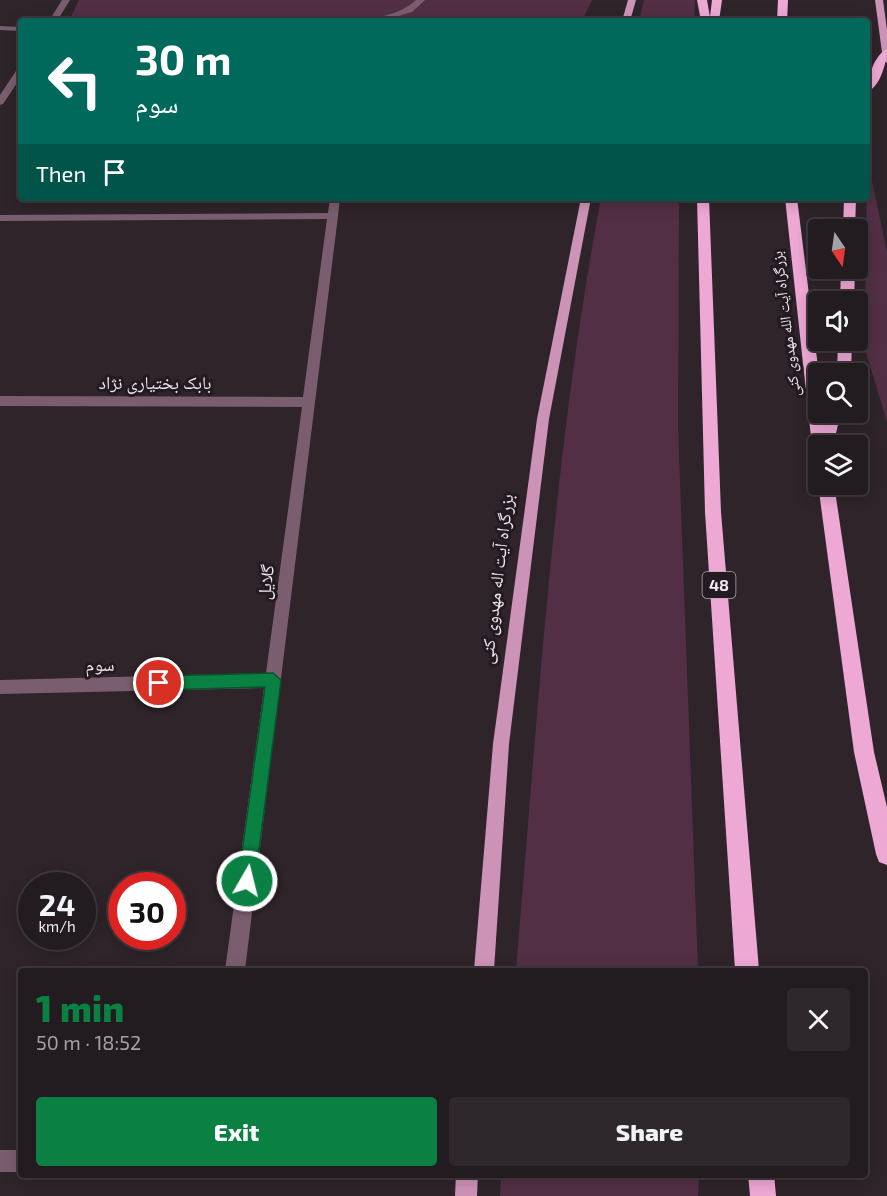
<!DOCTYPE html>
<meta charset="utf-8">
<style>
body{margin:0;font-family:"Exo 2","Noto Naskh Arabic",sans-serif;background:#2e282d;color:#f1f3f6;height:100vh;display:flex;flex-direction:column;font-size:22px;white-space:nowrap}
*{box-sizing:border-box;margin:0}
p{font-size:20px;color:#a2a1a5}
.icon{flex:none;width:33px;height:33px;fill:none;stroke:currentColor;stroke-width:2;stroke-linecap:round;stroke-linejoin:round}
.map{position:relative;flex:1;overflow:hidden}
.panel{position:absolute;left:18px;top:968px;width:850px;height:210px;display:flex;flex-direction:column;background:#221b20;border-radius:6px;box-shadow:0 3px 15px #0003,0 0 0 2px #3f393e}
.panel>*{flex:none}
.guide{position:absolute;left:18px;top:18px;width:852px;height:183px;border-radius:6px;box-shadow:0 3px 15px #0003,0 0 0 2px #3f393e;background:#00695c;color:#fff;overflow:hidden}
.needle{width:39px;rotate:167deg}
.fabs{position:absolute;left:808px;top:219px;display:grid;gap:12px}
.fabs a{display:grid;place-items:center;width:60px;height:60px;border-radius:6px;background:#221b20;box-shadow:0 3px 15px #0003,0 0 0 2px #3f393e;font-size:30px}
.speed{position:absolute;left:18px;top:872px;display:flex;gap:12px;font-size:30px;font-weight:700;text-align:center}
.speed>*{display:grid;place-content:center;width:78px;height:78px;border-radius:50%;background:#221b20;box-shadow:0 3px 15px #0003,0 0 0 2px #3f393e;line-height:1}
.speed small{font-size:15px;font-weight:400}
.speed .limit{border:9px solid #d22;background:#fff;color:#111}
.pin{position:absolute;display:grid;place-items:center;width:51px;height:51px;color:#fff;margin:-26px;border:3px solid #fff;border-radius:50%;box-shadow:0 2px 6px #0007}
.me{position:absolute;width:66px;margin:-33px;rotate:8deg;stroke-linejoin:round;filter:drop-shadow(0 0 4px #0008)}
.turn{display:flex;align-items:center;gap:21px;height:126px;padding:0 18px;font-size:27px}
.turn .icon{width:78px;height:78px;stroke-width:2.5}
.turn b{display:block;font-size:42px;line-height:51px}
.then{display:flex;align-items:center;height:57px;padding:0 18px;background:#0003;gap:12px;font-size:22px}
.round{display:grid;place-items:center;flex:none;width:63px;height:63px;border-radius:6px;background:#2e282d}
.summary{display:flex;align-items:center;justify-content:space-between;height:102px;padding:0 18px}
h1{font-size:36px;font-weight:800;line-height:45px;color:#0b8043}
.primary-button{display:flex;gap:12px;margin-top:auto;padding:12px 18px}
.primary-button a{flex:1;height:69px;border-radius:6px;background:#0b8043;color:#fff;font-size:24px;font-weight:800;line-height:69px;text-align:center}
.primary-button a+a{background:#2e282d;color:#f1f3f6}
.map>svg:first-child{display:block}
.green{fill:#522f45}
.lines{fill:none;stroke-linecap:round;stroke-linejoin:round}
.minor{fill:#7a5e6f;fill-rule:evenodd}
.major{fill:#cd93b7;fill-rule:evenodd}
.highway{fill:#eea8d4;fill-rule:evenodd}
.route{fill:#0b8043;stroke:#07532c;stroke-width:1.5}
.labels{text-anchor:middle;stroke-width:6;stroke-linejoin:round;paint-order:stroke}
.far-street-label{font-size:15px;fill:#f1e9ed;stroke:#241a21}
.shield{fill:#241a21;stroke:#b4abb0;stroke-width:1.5}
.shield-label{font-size:16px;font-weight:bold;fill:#f1e9ed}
.street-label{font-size:18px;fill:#f1e9ed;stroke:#241a21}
</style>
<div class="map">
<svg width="887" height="1196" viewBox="0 0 887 1196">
<rect width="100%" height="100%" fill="#2e242a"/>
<!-- green -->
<g class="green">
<path d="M79 0H592L582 21H69Z"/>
<path d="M644 0H695L694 21H639Z"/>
<path d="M867 158 887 252V422L865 349Z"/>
<path d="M601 198H679L678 427 698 970H516C538 713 553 453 601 198Z"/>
<path d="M501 1175H699L698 1196H500Z"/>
</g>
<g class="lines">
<!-- minor -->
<g class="minor">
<path d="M62 0H70L57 21H49Z"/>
<path d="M416 0H425L412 12 382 21H270C278 16 292 17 302 17 340 17 386 27 416 0Z"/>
<path d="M0 26 21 27V31L0 30Z"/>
<path d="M21 67V77L3 104 0 105V95L18 68Z"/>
<path d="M330 198H340L338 216 245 970H225L264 688 0 694V680L266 673 302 407 0 406V396L303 397 327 219 0 221V215L328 213Z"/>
<rect x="0" y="1150" width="21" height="22"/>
</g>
<!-- major -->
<g class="major">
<path d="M628 0H636L630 21H622Z"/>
<path d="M875 0H883L887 30V63L883 60Z"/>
<path d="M581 198H591L549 419 509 744 494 970H474L493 744 537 419Z"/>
<path d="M456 1174H478L477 1196H455Z"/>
</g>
<!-- highway -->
<g class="highway">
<path d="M697 0H707L710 17 712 0H722L719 21H701Z"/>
<path d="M778 0H788L787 21H777Z"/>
<path d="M887 49C887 62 880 87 867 92 867 79 874 55 887 49Z"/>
<path d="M697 198H709L721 512 759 970H735L705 512Z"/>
<path d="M785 198H797L819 375V412H824L825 419 826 412H841L833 446H819V452L812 446Z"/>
<path d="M844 198H856L855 230H843Z"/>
<path d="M841 268H855L854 302H840Z"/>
<path d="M838 340H852L851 374H837Z"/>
<path d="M819 482V484H834L874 752 887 807V865L879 862 876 854 854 752 818 484Z"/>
<path d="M748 1174H774L776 1196H750Z"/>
</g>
</g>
<!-- route -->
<path class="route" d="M273 673 281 680 255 881 253 887 247 890 241 887 238 881 265 687 159 690 152 683 159 676Z"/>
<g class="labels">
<!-- far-street labels -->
<g class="far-street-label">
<text transform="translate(786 324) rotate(-97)" y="5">بزرگراه آیت الله مهدوی کنی</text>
</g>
<!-- shield labels -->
<rect class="shield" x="702.5" y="572" width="33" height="26" rx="4.5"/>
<g class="shield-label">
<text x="719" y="591">48</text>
</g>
<!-- street labels -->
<g class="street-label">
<text x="155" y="389">بابک بختیاری نژاد</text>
<text transform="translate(497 579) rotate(-83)" y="6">بزرگراه آیت اله مهدوی کنی</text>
<text transform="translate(266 582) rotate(-83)" y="6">گلایل</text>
<text transform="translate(100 665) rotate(-1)" y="6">سوم</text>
</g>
</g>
</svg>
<div class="fabs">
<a><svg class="needle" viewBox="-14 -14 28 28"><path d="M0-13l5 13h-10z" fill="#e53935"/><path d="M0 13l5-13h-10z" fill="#a2a1a5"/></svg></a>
<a><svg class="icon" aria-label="sound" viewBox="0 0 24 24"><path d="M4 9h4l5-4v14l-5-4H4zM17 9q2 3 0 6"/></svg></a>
<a><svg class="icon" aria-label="search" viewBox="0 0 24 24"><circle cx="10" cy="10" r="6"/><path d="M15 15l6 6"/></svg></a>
<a><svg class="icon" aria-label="layers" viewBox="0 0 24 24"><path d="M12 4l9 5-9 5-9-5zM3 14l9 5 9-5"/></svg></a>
</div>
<div class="speed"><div>24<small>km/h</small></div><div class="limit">30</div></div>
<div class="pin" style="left:159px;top:683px;background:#d93025"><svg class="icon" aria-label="arrive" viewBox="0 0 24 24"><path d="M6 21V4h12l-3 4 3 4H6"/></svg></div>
<svg class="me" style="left:247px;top:881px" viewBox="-20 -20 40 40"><circle r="17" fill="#0b8043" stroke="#fff" stroke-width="3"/><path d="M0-11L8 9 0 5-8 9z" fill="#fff"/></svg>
<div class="guide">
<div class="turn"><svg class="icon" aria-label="left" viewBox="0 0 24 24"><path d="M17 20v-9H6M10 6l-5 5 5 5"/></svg><div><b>30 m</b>سوم</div></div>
<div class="then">Then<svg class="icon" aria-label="arrive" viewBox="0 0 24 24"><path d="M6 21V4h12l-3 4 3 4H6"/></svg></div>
</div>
<section class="panel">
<div class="summary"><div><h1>1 min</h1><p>50 m · 18:52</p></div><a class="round"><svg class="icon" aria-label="close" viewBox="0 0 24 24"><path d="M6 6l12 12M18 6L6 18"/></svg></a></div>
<div class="primary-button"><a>Exit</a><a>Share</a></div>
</section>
</div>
